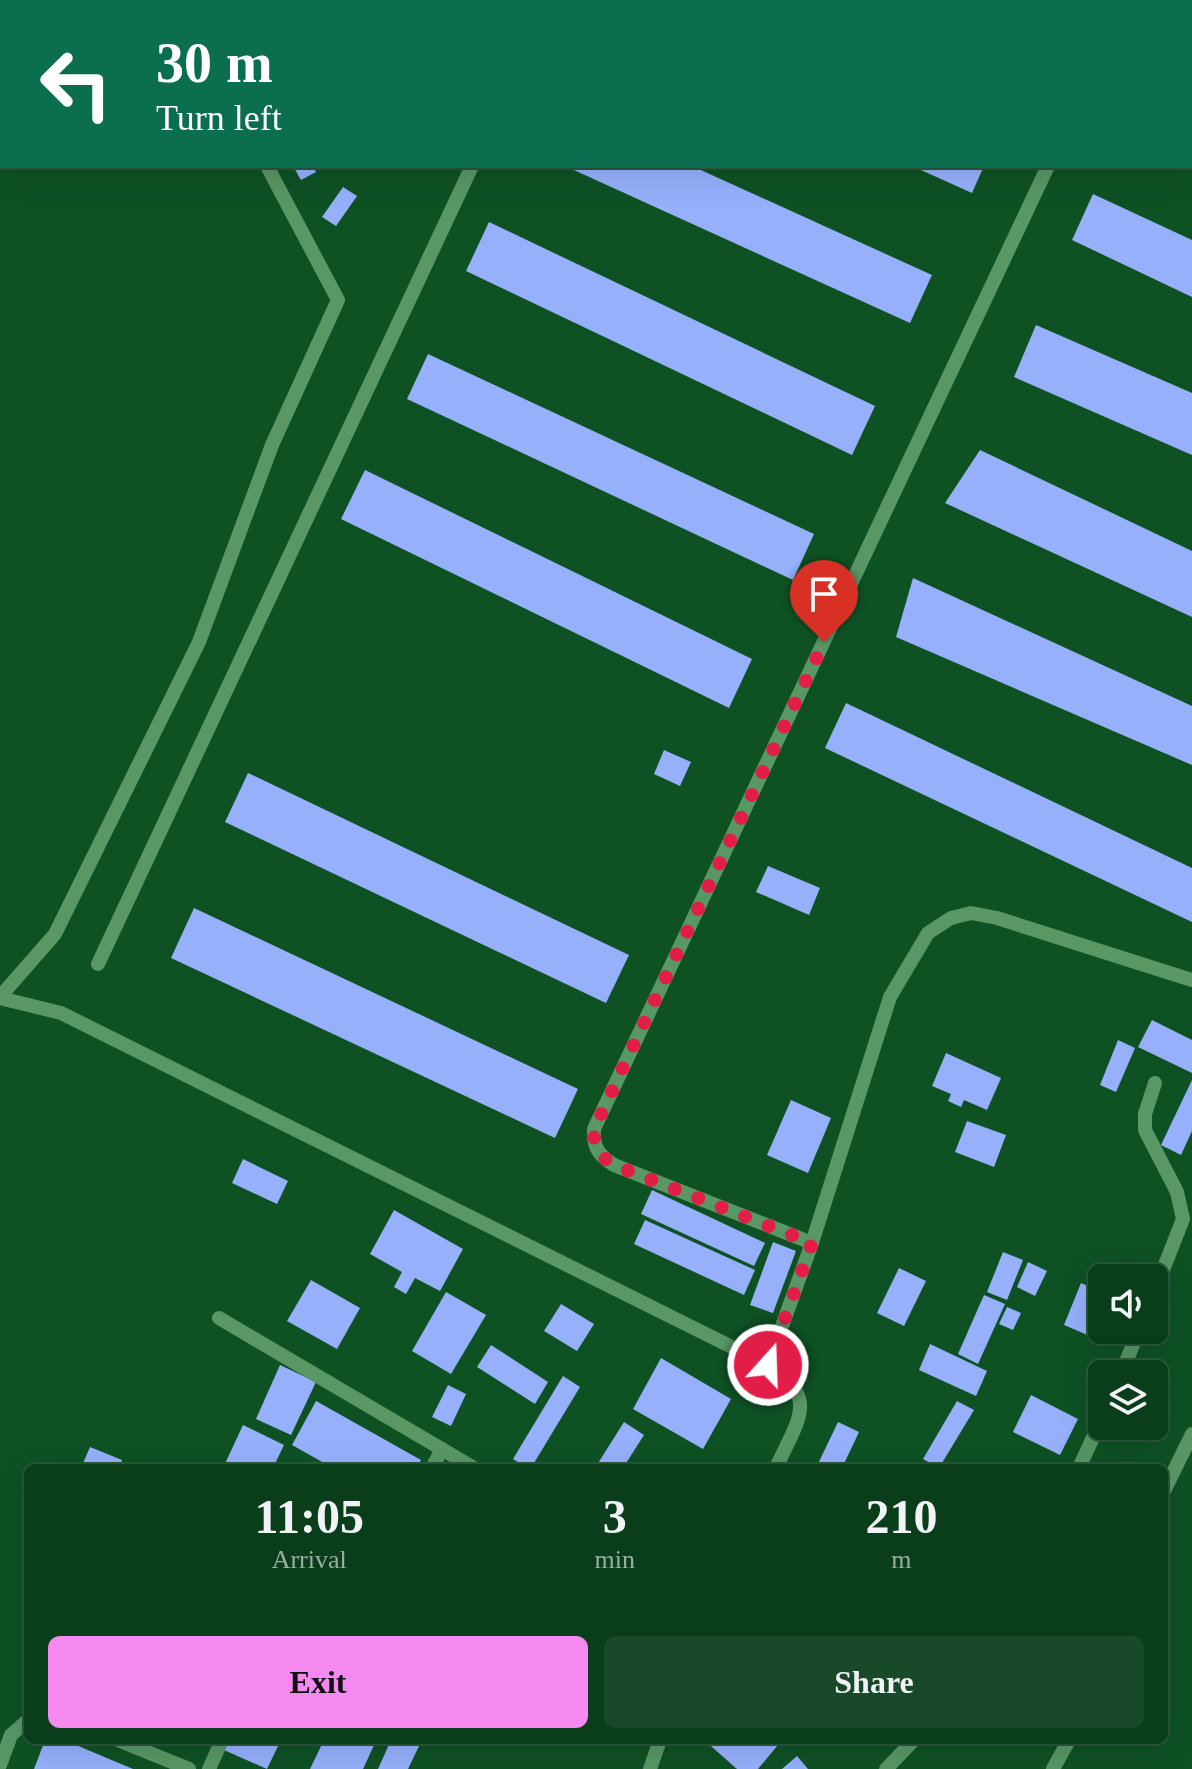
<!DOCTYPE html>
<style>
body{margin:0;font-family:Georgia,serif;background:#184928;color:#f1f3f6;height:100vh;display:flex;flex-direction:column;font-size:30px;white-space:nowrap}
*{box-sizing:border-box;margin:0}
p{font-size:26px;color:#99aea3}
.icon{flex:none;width:44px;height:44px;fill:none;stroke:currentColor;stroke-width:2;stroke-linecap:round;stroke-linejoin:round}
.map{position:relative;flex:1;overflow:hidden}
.panel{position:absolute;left:24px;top:1464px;width:1144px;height:280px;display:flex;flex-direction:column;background:#0a3e1b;border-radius:12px;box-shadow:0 8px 32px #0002,0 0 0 2px #2a573a}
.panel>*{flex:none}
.guide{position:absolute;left:0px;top:0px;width:1192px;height:168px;box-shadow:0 8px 32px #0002,0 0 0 2px #2a573a;background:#0b6e4f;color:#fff;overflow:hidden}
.fabs{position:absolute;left:1088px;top:1264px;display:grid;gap:16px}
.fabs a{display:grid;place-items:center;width:80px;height:80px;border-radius:12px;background:#0a3e1b;box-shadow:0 8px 32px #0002,0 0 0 2px #2a573a;font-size:40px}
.pin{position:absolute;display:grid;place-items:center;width:68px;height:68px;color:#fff;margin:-82px -34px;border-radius:50% 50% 50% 0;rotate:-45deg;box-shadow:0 0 8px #0007}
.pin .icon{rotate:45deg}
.me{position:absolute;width:88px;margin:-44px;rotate:20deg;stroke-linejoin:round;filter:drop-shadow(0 0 6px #0008)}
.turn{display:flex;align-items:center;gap:28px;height:168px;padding:0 24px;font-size:36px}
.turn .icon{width:104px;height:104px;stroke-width:2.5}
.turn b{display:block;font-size:56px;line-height:68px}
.eta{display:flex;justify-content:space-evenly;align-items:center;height:136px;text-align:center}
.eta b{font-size:48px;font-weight:600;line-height:56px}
.action{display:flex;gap:16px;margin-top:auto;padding:16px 24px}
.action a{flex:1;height:92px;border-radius:12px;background:#f589ef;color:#111;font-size:32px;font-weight:600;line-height:92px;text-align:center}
.action a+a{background:#184928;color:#f1f3f6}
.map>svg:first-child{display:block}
.building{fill:#96b0fc}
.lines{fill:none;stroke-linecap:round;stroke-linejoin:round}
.minor{stroke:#599765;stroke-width:14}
.route{stroke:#e11d48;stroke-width:14;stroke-dasharray:0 25.2}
</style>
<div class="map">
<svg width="1192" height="1769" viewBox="0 0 1192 1769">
<rect width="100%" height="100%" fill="#0e5224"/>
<!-- building -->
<g class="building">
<path d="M293 166H313L316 172 301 180Z"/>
<path d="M565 166H692L932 275 910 323Z"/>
<path d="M912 166H984L972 193Z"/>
<path d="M343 187 357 196 336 226 322 217Z"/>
<path d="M1093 194 1192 240V297L1072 240Z"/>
<path d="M489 222 875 406 852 455 466 271Z"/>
<path d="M1036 325 1192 393V455L1014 377Z"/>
<path d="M428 354 814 534 793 580 407 399Z"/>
<path d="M980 450 1192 551V617L945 503Z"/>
<path d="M365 470 752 659 729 708 341 519Z"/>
<path d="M913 578 1192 706V765L896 637Z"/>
<path d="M846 703 1192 868V922L825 748Z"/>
<path d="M664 750 691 762 680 786 654 774Z"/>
<path d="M248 773 629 955 606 1003 225 822Z"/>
<path d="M768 866 820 888 809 915 756 892Z"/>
<path d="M194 908 578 1089 555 1138 171 958Z"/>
<path d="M1152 1020 1192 1040V1073L1138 1047Z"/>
<path d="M1118 1040 1135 1048 1116 1092 1100 1085Z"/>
<path d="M946 1053 1001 1078 987 1110 964 1100 961 1107 948 1101 951 1094 932 1086Z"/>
<path d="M1192 1080V1131L1181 1155 1161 1145Z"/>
<path d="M791 1100 831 1118 808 1173 767 1155Z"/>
<path d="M967 1121 1006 1135 994 1167 955 1152Z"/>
<path d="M243 1159 288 1181 277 1204 232 1183Z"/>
<path d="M652 1190 765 1243 754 1266 641 1214Z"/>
<path d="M394 1210 463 1249 440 1291 415 1278 406 1294 394 1287 402 1272 370 1254Z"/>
<path d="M645 1220 755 1270 744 1295 634 1244Z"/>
<path d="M773 1242 796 1251 773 1313 750 1305Z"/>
<path d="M1003 1252 1023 1260 1007 1300 987 1292Z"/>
<path d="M1028 1262 1047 1271 1035 1296 1017 1287Z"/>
<path d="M899 1268 926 1281 904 1326 877 1313Z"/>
<path d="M311 1280 360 1308 337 1349 287 1321Z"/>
<path d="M1081 1283 1102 1292V1330H1117L1111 1345 1064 1325Z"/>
<path d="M446 1292 486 1315 451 1374 412 1351Z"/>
<path d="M984 1295 1005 1304 978 1364 958 1354Z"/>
<path d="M561 1304 594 1324 577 1351 544 1331Z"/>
<path d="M1007 1307 1021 1313 1013 1330 999 1324Z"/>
<path d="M930 1344 987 1371 976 1396 919 1370Z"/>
<path d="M491 1345 548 1382 535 1404 477 1367Z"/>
<path d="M661 1358 731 1399 703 1449 633 1409Z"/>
<path d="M280 1365 316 1382 291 1435 256 1419Z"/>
<path d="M563 1376 580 1387 531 1468H527L513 1459Z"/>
<path d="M448 1385 466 1394 451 1426 432 1417Z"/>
<path d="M1031 1395 1078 1419 1060 1455 1013 1432Z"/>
<path d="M316 1401 421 1460 417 1468H333L292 1445Z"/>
<path d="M957 1401 974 1410 939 1468 923 1459Z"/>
<path d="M624 1422 644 1435 623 1468H595Z"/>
<path d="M838 1422 859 1432 842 1468H816Z"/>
<path d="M243 1425 284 1445 273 1468H223Z"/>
<path d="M90 1447 122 1460 119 1468H81Z"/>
<path d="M45 1740H64L133 1769H34Z"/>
<path d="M229 1740H281L267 1769 224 1750Z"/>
<path d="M324 1740H369L375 1743 363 1769H310Z"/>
<path d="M391 1740H422L408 1769H378Z"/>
<path d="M704 1740H771L778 1745 758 1769H737Z"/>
<path d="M797 1756 808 1769H782Z"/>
</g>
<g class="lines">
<!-- minor -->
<g class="minor">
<path d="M310 0 311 2"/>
<path d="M862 0 866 2"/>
<path d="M989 0 994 2"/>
<path d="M550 2 551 0"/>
<path d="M1190 152 1192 153"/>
<path d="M98 964 472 166"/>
<path d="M0 997 55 934 199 642 272 445 338 300 267 166"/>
<path d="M0 998 61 1013 768 1365C821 1398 797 1421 776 1468"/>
<path d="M812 1243 614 1165C598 1155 593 1147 594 1129L1048 166"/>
<path d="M1154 1293 1183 1219 1177 1192 1145 1130V1114L1155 1083"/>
<path d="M219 1318 474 1468"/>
<path d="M768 1365 812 1243 890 997 928 933 951 918 971 913 997 918 1192 980"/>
<path d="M1121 1374 1139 1330"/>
<path d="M432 1468 442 1449"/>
<path d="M1079 1468 1102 1418"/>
<path d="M1164 1491 1192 1434"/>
<path d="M118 1740 189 1769"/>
<path d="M0 1765 11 1735 28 1720"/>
<path d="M209 1769 222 1740"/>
<path d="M650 1769 660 1740"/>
<path d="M886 1769 914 1740"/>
<path d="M1053 1769 1069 1740"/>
</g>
</g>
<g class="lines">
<!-- route -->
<path class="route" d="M768 1365 812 1243 614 1165C598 1155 593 1147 594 1129L824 642"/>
</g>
</svg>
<div class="fabs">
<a><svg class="icon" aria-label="sound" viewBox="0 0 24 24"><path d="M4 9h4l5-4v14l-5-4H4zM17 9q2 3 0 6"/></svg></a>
<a><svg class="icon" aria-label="layers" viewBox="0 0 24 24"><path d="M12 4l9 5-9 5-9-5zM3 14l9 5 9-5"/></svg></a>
</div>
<div class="pin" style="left:824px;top:642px;background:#d93025"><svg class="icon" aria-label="arrive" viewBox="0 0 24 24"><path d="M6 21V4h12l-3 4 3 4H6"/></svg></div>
<svg class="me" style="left:768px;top:1365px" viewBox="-20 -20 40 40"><circle r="17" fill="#e11d48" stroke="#fff" stroke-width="3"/><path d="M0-11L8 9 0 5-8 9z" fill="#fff"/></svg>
<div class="guide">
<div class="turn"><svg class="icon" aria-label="left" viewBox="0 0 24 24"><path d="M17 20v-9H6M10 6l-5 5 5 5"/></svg><div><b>30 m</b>Turn left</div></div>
</div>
<section class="panel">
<div class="eta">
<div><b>11:05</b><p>Arrival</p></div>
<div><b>3</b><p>min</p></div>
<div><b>210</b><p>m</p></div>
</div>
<div class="action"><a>Exit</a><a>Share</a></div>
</section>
</div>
